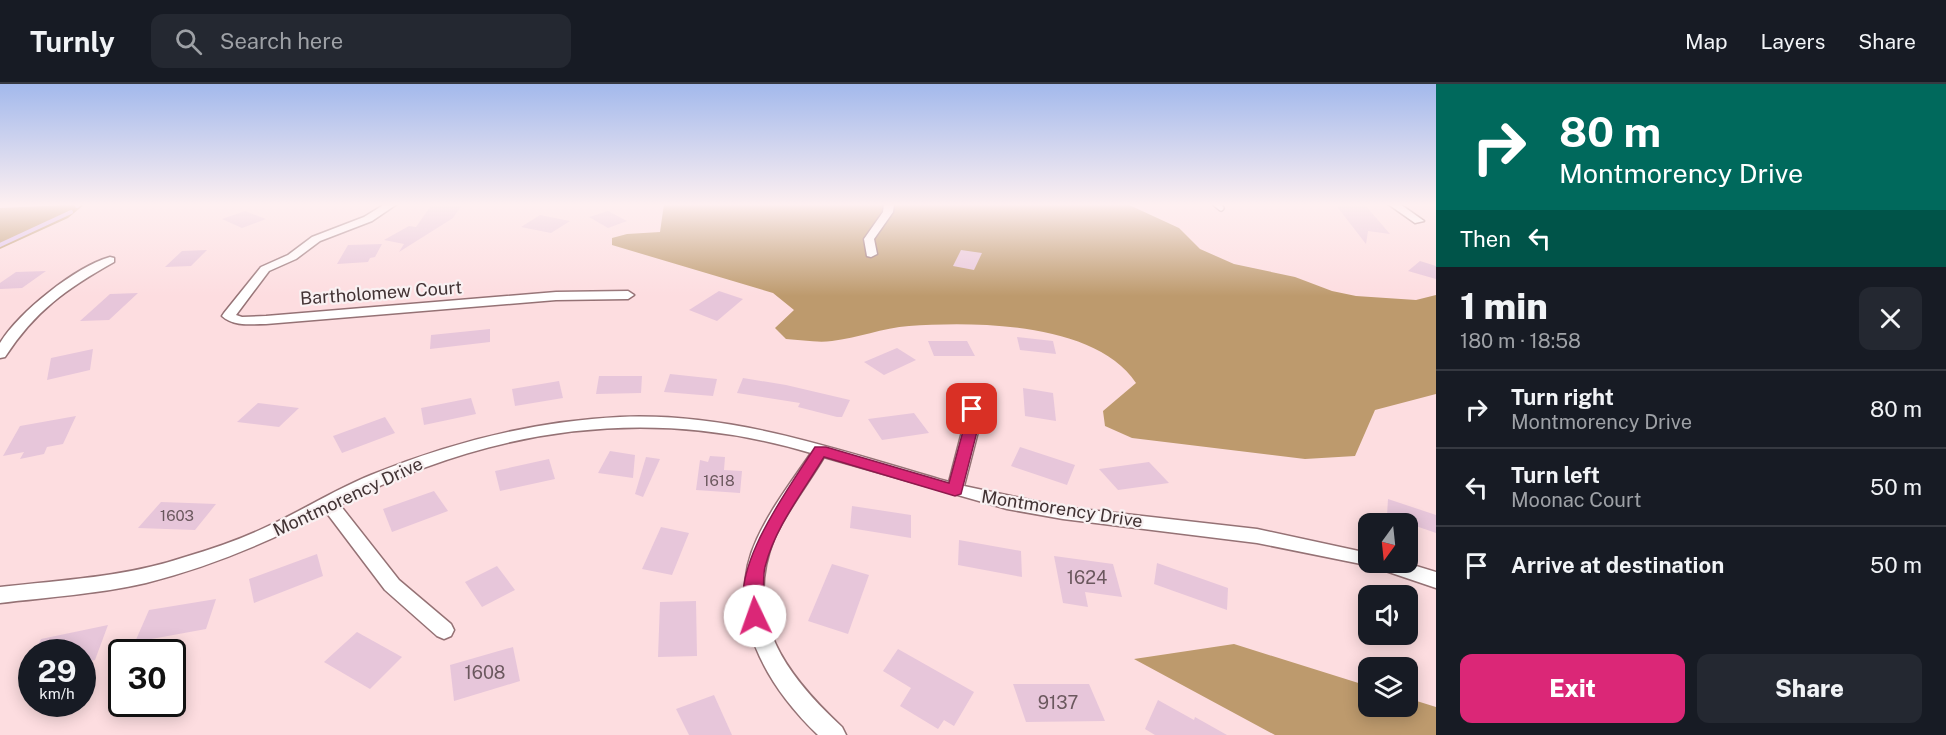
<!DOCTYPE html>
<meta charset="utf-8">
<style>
body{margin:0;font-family:"Public Sans",sans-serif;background:#242831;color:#f1f3f6;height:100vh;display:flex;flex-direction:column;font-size:22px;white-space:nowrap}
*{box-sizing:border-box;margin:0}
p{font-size:20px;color:#9ea1a6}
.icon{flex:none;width:33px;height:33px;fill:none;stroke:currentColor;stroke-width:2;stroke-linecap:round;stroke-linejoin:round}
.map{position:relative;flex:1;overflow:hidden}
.panel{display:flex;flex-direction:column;background:#171b24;width:510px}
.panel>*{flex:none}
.guide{background:#00695c;color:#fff;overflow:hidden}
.needle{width:39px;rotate:195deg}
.controls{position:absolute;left:1358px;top:429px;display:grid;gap:12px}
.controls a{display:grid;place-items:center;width:60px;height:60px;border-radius:12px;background:#171b24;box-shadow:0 3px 15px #0003;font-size:30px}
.speed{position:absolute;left:18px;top:555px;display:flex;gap:12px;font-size:30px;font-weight:700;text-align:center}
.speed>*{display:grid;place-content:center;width:78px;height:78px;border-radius:50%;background:#171b24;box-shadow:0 3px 15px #0003;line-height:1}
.speed small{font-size:15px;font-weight:400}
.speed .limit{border:3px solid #111;border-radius:9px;background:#fff;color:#111}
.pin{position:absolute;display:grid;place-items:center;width:51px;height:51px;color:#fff;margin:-26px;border-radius:12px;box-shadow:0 3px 9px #0006}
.me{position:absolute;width:66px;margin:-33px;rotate:357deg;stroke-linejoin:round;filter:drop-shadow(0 0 4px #0008)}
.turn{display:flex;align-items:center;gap:21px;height:126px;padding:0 24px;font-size:27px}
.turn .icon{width:78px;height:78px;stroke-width:2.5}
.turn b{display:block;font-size:42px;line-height:51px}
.then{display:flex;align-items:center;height:57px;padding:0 24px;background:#0003;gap:12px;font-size:22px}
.round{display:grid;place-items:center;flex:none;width:63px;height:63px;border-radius:12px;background:#242831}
.head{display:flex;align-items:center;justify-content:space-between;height:102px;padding:0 24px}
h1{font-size:36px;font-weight:800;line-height:45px}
.primary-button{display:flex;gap:12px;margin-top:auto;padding:12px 24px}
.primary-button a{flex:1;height:69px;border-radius:12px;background:#db2777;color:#fff;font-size:24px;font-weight:800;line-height:69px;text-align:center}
.primary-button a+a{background:#242831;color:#f1f3f6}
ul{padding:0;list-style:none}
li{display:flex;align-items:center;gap:18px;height:78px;padding:0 24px;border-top:2px solid #363941}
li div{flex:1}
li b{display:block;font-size:22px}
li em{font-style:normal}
header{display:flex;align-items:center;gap:36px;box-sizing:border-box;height:84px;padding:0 30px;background:#171b24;border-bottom:2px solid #363941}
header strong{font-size:28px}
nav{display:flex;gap:33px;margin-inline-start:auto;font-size:21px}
.search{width:420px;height:54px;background:#242831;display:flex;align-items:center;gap:15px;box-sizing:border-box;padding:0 21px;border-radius:12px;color:#9ea1a6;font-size:22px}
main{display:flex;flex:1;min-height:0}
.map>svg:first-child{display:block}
.forest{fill:#bd9a6d}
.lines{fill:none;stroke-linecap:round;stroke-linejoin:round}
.stream{stroke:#dcc0f1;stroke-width:4}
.building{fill:#e7c6da}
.lane-casing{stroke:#957275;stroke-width:8}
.street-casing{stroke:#957275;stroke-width:3}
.lane{stroke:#fff;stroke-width:5}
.street{fill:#fff;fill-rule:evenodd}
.route{fill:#db2777;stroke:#8e194d;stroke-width:1.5}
.labels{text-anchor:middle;stroke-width:4.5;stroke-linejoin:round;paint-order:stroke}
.number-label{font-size:15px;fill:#6b585e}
.street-label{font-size:18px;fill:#423334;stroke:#f9f1f2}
.near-number-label{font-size:18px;fill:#6b585e}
</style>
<header>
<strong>Turnly</strong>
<div class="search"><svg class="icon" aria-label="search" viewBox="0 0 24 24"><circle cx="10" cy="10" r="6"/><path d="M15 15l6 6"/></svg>Search here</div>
<nav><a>Map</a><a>Layers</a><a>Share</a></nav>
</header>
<main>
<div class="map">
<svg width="1436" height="651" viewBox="0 0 1436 651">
<rect width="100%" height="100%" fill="#fddde0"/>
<!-- forest -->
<g class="forest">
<path d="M85 120 68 134 0 165V124Z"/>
<path d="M664 120H1127L1179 144 1200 165 1234 180 1295 193 1332 207 1356 212 1416 216 1436 211V310L1375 326 1355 372 1305 375 1132 354 1105 342 1103 327 1136 299C1096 238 974 237 909 242 883 244 857 254 832 257 818 259 801 256 786 255L775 244 794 226 773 209 612 161V154L627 150 660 148Z"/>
<path d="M1234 560 1368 602V622H1407V614L1436 623V651H1275L1134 575Z"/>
</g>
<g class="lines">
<!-- stream -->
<g class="stream">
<path d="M77 122 79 120"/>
<path d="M0 161 71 128"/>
</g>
</g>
<!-- building -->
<g class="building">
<path d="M432 120 461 122 453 134 399 168 404 160 384 156 409 142 416 143Z"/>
<path d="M1335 120 1365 121 1390 150 1368 147 1366 160Z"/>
<path d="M245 127 266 135 242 144 222 135Z"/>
<path d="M608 127 627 137 608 144 589 133Z"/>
<path d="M540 131 570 137 551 149 521 143Z"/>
<path d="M382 160 375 173 370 174 368 178 337 180 348 161Z"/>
<path d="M207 166 191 182 165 183 182 167Z"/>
<path d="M961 166 982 169 974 186 953 182Z"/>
<path d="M1420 177 1436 182V195L1408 187Z"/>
<path d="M46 187 22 204 0 205V199L16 188Z"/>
<path d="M719 207 743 215 717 237 689 226Z"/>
<path d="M138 209 109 236 80 237 110 210Z"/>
<path d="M490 245V258L430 265 431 251Z"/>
<path d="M1017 253 1053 257 1056 270 1020 266Z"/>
<path d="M928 257H967L975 272H934Z"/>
<path d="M897 264 916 276 884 291 864 278Z"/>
<path d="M93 265 90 286 47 296 51 274Z"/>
<path d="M670 290 717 295 713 312 664 308Z"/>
<path d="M599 292H642L641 309 596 310Z"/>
<path d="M743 294 786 301 850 316 842 333H837L798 323 800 319 737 309Z"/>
<path d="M559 297 563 314 515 322 512 305Z"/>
<path d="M1023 304 1053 309 1056 337 1025 332Z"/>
<path d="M471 314 476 330 424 341 421 324Z"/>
<path d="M258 319 299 324 279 343 237 338Z"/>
<path d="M914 329 929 349 882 356 868 335Z"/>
<path d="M76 332 63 360 47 363 44 370 20 375 24 368 3 372 20 342Z"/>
<path d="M385 333 395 349 342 369 333 352Z"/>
<path d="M1020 363 1075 381 1067 401 1011 382Z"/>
<path d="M610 367 635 371 633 394 598 389Z"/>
<path d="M710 372 725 373 724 386 742 387 740 409 696 406 700 376 708 378Z"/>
<path d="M646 373 660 375 643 413 635 410Z"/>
<path d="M549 375 555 395 500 407 495 387Z"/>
<path d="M1149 378 1169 399 1118 406 1099 385Z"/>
<path d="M434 407 448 427 392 448 383 425Z"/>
<path d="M1388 415 1436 431V449L1387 432Z"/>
<path d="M161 418 216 420 195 446 138 444Z"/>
<path d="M852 422 911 431V454L850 444Z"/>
<path d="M661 443 689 449 672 491 642 485Z"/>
<path d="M959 456 1021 467 1022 493 958 481Z"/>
<path d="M317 470 323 492 254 519 249 495Z"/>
<path d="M1054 472 1113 480 1122 513 1085 508 1088 523 1063 519Z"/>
<path d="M1157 479 1228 504 1227 526 1154 500Z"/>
<path d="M832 480 869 491 848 550 808 537Z"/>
<path d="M497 482 515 506 482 523 465 498Z"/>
<path d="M216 515 206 545 135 558 149 526Z"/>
<path d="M696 517 697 572 658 573 660 518Z"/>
<path d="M108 541 95 576 82 579V568H35L41 555Z"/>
<path d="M357 548 402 573 370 605 324 578Z"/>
<path d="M513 563 520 597 454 617 450 581Z"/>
<path d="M898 565 974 608 954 642 944 636 938 645 900 622 911 604 883 587Z"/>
<path d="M1013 600H1089L1105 637 1026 638Z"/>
<path d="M714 611 732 651H689L676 625Z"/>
<path d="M1158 616 1194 636 1195 633 1227 651H1155L1145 645Z"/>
</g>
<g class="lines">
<!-- lane casing -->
<g class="lane-casing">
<path id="lane" d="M1216 120 1221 124"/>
</g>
<!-- street casing -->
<g class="street-casing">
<g id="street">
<path d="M385 120H397L372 137 320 157 296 175 269 187 236 231 242 233 266 232 556 208 628 207 634 211 628 215 556 216 266 240C251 240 234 243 222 232L224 229 261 183 288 171 312 153 364 133Z"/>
<path d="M884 120H894L893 128 874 155 877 170 871 173 867 172 864 155 883 128Z"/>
<path d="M1388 120H1400L1424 137 1415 139Z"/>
<path d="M110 173 114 174V178C66 205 35 227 5 273L0 274V259C19 228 75 183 110 173Z"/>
<path d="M960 303 965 304 979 325 981 336 964 402 1063 423 1257 445 1368 469V478H1403L1436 488V504L1371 482 1257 459 1063 435 1007 425 824 373C808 400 787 426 774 455 742 534 787 592 842 643L846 651H818C765 600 723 528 757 455 771 424 792 397 811 369 647 320 490 344 340 421L399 496 451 540 454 546 451 552 444 555 437 552 385 506 326 428C269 458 209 483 146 499 99 510 48 513 0 519V503C62 496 126 493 185 473 212 465 239 456 264 444 300 428 334 406 371 391 449 359 535 337 620 333 734 328 841 367 949 398L965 336V325L953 307Z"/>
</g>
</g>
<!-- lane -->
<use href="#lane" class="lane"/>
<!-- street -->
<use href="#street" class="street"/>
</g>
<!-- sky -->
<linearGradient id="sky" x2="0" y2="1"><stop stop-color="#a3b9ec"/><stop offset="0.57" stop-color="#fef0f1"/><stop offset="1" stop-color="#fef0f1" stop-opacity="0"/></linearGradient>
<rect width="1436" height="212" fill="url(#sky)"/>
<!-- route -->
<path class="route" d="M972 321 979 325 980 336 961 410 955 412 824 373C803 408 775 443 765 483 761 499 767 526 761 538L755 540 748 538C724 489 790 403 815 363H826L949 399 966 336 965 325Z"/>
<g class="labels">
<!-- number labels -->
<g class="number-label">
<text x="719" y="402">1618</text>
<text x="177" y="437">1603</text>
</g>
<!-- street labels -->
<g class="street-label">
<text transform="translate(381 209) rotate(-4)" y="6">Bartholomew Court</text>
<text transform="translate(348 413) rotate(-25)" y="6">Montmorency Drive</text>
<text transform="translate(1062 425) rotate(9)" y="6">Montmorency Drive</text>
</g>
<!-- near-number labels -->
<g class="near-number-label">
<text x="1087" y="500">1624</text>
<text x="485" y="595">1608</text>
<text x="1058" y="625">9137</text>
</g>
</g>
</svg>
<div class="controls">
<a><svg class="needle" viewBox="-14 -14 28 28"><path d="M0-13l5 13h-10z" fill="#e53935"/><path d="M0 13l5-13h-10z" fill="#9ea1a6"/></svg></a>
<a><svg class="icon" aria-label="sound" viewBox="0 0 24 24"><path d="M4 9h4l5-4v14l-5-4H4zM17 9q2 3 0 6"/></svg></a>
<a><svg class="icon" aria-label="layers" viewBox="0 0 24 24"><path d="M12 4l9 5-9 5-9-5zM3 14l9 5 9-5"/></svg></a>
</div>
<div class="speed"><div>29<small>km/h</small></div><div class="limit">30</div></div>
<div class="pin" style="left:972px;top:325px;background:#d93025"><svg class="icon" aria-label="arrive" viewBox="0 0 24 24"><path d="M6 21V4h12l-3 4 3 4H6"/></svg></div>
<svg class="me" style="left:755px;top:532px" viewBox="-20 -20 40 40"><circle r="19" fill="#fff"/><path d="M0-13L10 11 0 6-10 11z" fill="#db2777"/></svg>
</div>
<section class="panel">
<div class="guide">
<div class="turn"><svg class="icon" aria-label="right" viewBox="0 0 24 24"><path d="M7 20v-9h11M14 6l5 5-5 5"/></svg><div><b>80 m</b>Montmorency Drive</div></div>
<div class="then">Then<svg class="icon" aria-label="left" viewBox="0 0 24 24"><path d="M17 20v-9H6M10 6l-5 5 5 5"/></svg></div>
</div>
<div class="head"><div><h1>1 min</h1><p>180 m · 18:58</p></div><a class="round"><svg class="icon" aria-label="close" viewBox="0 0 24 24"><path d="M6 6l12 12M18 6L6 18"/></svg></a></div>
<ul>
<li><svg class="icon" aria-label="right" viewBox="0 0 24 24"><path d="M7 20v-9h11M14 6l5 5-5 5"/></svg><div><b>Turn right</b><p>Montmorency Drive</p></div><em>80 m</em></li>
<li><svg class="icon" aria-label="left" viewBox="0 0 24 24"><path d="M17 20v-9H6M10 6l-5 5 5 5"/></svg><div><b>Turn left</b><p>Moonac Court</p></div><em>50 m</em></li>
<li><svg class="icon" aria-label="arrive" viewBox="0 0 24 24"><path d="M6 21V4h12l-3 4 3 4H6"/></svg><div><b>Arrive at destination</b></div><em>50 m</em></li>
</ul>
<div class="primary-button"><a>Exit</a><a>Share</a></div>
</section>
</main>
